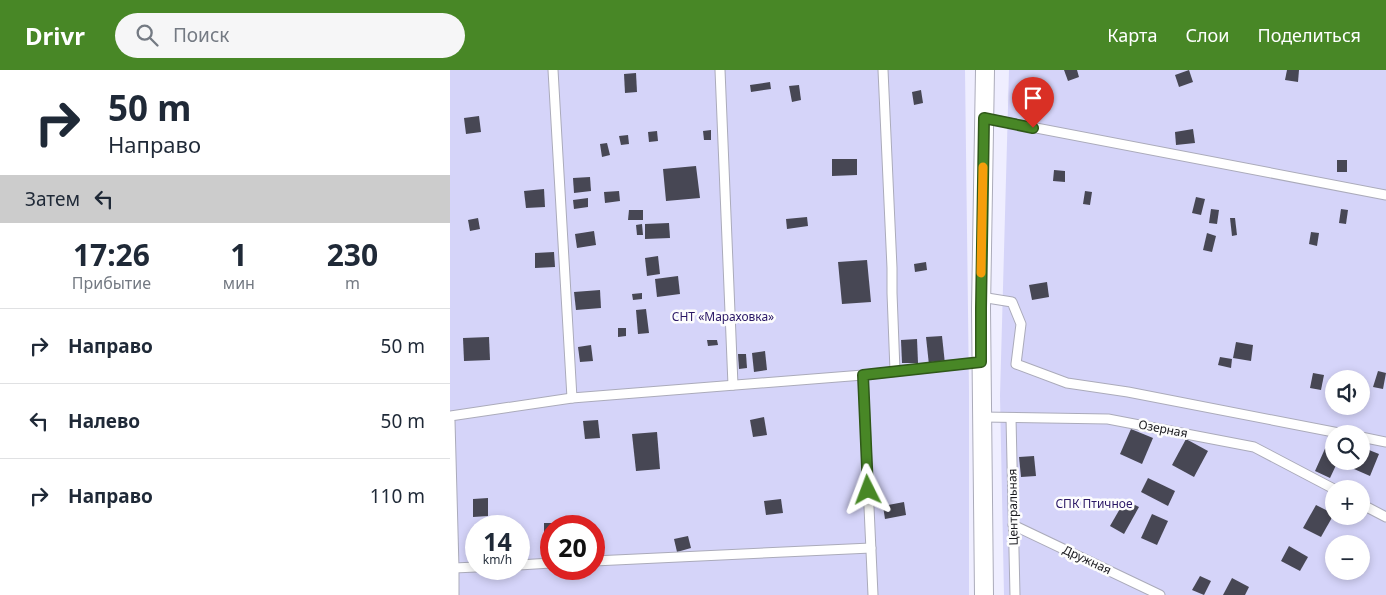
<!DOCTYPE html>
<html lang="ru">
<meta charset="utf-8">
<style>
body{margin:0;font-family:"Noto Sans",sans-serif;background:#f6f6f7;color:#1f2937;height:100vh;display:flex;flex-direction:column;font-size:19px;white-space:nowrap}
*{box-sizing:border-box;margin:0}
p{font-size:16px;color:#747a83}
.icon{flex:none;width:28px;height:28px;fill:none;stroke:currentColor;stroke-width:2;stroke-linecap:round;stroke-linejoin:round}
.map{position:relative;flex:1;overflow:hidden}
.details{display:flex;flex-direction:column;background:#fff;width:450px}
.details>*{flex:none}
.banner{background:#fff;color:#1f2937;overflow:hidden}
.tools{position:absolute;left:875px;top:300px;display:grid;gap:10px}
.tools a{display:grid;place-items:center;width:45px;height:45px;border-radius:50%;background:#fff;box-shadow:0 2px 8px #0003;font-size:25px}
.speed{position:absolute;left:15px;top:445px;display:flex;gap:10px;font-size:25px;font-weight:700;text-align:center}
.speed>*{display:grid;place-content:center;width:65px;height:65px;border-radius:50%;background:#fff;box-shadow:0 2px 8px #0003;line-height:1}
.speed small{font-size:12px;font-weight:400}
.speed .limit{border:8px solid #d22;background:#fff;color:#111}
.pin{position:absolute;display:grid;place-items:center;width:42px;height:42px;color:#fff;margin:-51px -21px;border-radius:50% 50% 50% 0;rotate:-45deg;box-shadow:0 0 5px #0007}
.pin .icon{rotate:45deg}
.me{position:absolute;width:55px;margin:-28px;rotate:357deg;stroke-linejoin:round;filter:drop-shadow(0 0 4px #0008)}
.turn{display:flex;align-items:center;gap:18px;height:105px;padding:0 25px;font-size:22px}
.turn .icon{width:65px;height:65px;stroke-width:2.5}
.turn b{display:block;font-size:35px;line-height:42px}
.then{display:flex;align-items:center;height:48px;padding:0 25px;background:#0003;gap:10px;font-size:19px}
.eta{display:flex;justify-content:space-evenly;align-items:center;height:85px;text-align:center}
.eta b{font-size:30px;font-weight:700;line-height:35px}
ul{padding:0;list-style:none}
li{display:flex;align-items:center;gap:15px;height:75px;padding:0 25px;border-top:1px solid #e0e1e3}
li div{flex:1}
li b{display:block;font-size:19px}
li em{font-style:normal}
header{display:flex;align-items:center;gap:30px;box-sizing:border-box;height:70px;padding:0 25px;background:#488726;color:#fff}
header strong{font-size:24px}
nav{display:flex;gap:28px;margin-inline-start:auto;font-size:18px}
.search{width:350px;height:45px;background:#f6f6f7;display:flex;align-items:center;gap:12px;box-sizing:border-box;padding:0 18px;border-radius:28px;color:#747a83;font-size:19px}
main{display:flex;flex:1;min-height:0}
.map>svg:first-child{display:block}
.green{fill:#d5d4f9;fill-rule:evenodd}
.building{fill:#474754}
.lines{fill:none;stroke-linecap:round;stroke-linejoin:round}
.service-casing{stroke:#ababba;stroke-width:11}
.minor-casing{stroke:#ababba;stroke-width:20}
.service{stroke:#fff;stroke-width:9}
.minor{stroke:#fff;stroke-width:18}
.route-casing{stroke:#2f5819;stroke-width:12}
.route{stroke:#488726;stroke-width:9}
.slow{stroke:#f59e0b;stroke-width:9}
.labels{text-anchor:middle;stroke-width:5;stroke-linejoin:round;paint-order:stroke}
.park-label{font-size:12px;fill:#2a1765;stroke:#fdfdfd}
.street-label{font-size:12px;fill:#1a1a1f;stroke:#fdfdfd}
</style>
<header>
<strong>Drivr</strong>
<div class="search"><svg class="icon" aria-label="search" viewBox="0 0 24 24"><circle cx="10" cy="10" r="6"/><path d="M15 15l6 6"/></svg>Поиск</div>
<nav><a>Карта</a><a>Слои</a><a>Поделиться</a></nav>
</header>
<main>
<section class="details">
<div class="banner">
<div class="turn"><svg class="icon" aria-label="right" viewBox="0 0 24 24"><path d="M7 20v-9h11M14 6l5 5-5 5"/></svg><div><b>50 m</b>Направо</div></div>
<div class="then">Затем<svg class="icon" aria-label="left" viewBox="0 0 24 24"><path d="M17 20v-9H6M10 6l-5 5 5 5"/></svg></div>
</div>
<div class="eta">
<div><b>17:26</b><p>Прибытие</p></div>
<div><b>1</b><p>мин</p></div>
<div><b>230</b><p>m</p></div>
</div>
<ul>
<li><svg class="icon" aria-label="right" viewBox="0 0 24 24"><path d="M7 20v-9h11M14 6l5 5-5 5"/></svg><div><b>Направо</b></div><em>50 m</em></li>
<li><svg class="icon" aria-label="left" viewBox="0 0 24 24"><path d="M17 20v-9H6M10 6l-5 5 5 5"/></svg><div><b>Налево</b></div><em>50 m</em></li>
<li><svg class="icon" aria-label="right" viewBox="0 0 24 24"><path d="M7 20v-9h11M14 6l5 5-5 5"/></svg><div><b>Направо</b></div><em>110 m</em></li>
</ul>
</section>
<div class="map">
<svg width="936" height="525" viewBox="0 0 936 525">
<rect width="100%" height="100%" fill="#efeeff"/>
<!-- green -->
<g class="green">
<path d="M0 0H515L519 321V525H0ZM26 456H69V499H26ZM101 456H144V499H101Z"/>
<path d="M559 0H936V525H554L550 326ZM884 309H911V336H884ZM884 364H911V391H884ZM884 419H911V446H884ZM884 474H911V501H884Z"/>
</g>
<!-- building -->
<g class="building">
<path d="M614 0H627L629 7 618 11Z"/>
<path d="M739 0 743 12 729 17 725 5Z"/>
<path d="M837 0H849L848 12 835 10Z"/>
<path d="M186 3 187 22 175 23 174 4Z"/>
<path d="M320 12 321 19 301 22 300 15Z"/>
<path d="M349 15 351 30 342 32 339 16Z"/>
<path d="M471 20 473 33 464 35 462 22Z"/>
<path d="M29 46 31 62 16 64 14 48Z"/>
<path d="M743 59 745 73 726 75 725 62Z"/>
<path d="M261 60V70H254L253 61Z"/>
<path d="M207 61 208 71 199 72 198 62Z"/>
<path d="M178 65 179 74 171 75 169 66Z"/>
<path d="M157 73 160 85 152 87 150 74Z"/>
<path d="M382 89H407V105L382 106Z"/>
<rect x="887" y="90" width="10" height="12"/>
<path d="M246 96 250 128 216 131 213 99Z"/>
<path d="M604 100 615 101V112L603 111Z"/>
<path d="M140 107 141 121 124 123 123 108Z"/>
<path d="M94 119 95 137 76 138 74 121Z"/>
<path d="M169 121 170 131 155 133 154 122Z"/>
<path d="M635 121 642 122 640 135 633 134Z"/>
<path d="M746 127 755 129 751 145 742 143Z"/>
<path d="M138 128V137L124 139 123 130Z"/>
<path d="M761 139 769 140 767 154 759 153Z"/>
<path d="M891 139 898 140 896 154 889 153Z"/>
<path d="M179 140H193V150H178Z"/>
<path d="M357 147 358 156 337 159 336 149Z"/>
<path d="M28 148 30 159 20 161 18 150Z"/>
<path d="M780 148H785L787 165 782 166Z"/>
<path d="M219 153 220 168 195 169V154Z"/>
<path d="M192 154 193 165H187L186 155Z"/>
<path d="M144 161 146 175 127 178 125 164Z"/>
<path d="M861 162 869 163 867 176 859 174Z"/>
<path d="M757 163 766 166 762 182 753 180Z"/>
<path d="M104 182 105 197 85 198V183Z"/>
<path d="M208 186 210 204 197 206 195 188Z"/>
<path d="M417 190 421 232 392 234 388 192Z"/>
<path d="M476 192 477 200 465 202 464 194Z"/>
<path d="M228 206 230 224 207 227 205 209Z"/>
<path d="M597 212 599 227 582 230 579 215Z"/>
<path d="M150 220 151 238 126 240 124 222Z"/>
<path d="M192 223V229L183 230 182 224Z"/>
<path d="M196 239 199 263 188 264 186 240Z"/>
<path d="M168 258H176V266L168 267Z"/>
<path d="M492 266 495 294 479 295 476 267Z"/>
<path d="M39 267 40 290 14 291 13 268Z"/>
<path d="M467 269 468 293H452L451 270Z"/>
<path d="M257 270H267L268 275 258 276Z"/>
<path d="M786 272 803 275 801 291 783 288Z"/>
<path d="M141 275 143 291 130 292 128 277Z"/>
<path d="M315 281 317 300 304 302 302 283Z"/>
<path d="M288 284H296L297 298 289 299Z"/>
<path d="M770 287 782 289 781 298 768 295Z"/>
<path d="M928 301 936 303 933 319 923 317Z"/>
<path d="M863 303 874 305 871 320 860 318Z"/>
<path d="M314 347 317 365 303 367 300 350Z"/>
<path d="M148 350 150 368 135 369 133 351Z"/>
<path d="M681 359 703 368 692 394 670 384Z"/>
<path d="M207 362 210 399 186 401 182 364Z"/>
<path d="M736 369 758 381 744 407 722 395Z"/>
<path d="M878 372 884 374V391H888L880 408 865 401Z"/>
<path d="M914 378 929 384 920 406 904 399 908 391H911V383Z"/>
<path d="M584 386 586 406 571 407 569 387Z"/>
<path d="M698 408 725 421 718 436 691 422Z"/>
<path d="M38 428V446L23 447V429Z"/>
<path d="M331 429 333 443 316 445 314 431Z"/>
<path d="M675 430 689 437 674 464 660 456Z"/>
<path d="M454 432 456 445 435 449 433 436Z"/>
<path d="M866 435 884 444 871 467 853 458Z"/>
<path d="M702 444 718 451 707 475 691 468Z"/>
<path d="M94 453H108V456H101V469H94Z"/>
<path d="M238 466 241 478 227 482 224 469Z"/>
<path d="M839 476 858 487 850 501 831 491Z"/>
<path d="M750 506 761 511 754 525 742 520Z"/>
<path d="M782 508 799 517 795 525H773Z"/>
</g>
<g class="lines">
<!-- service casing -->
<g class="service-casing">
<g id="service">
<path d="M103 0 122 328 413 305 531 292"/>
<path d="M270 0 283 315"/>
<path d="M433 0 442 198V223L445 301"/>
<path d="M534 48 936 125"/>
<path d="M531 227 562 232 571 254 566 294 617 313 678 322 894 364"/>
<path d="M413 305 423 525"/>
<path d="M0 346 122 328"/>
<path d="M531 347 658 349 804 377 884 419"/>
<path d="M561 348 565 525"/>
<path d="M0 351 4 498V525"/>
<path d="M911 367 936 372"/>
<path d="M911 434 936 447"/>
<path d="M563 455 710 525"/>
<path d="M144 491 421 478"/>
<path d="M69 495 101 493"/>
<path d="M4 498 26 497"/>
</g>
</g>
<!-- minor casing -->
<g class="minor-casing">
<path id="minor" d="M534 525 531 239 535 0"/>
</g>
<!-- service -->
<use href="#service" class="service"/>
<!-- minor -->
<use href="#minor" class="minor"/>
</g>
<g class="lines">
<!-- route casing -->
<g class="route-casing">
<path id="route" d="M418 420 413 305 531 292V239L534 48 583 58"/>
</g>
<!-- route -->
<use href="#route" class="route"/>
<!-- slow -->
<path class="slow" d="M531 203 533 97"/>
</g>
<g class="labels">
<!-- park labels -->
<g class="park-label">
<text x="273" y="251">СНТ «Мараховка»</text>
<text x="644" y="438">СПК Птичное</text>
</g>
<!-- street labels -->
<g class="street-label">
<text transform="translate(713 359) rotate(11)" y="4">Озерная</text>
<text transform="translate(563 437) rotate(-91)" y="4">Центральная</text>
<text transform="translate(637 490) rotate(25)" y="4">Дружная</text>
</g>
</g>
</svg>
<div class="tools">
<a><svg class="icon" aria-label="sound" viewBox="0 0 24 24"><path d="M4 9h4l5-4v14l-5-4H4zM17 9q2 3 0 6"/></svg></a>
<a><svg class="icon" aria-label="search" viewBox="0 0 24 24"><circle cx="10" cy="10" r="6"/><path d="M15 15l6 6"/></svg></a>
<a>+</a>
<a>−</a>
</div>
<div class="speed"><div>14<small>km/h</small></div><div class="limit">20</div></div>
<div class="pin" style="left:583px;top:58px;background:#d93025"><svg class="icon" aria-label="arrive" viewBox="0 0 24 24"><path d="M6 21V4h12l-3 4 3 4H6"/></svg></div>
<svg class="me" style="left:418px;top:420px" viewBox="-20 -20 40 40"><path d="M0-17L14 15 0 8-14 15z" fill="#488726" stroke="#fff" stroke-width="4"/></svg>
</div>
</main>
